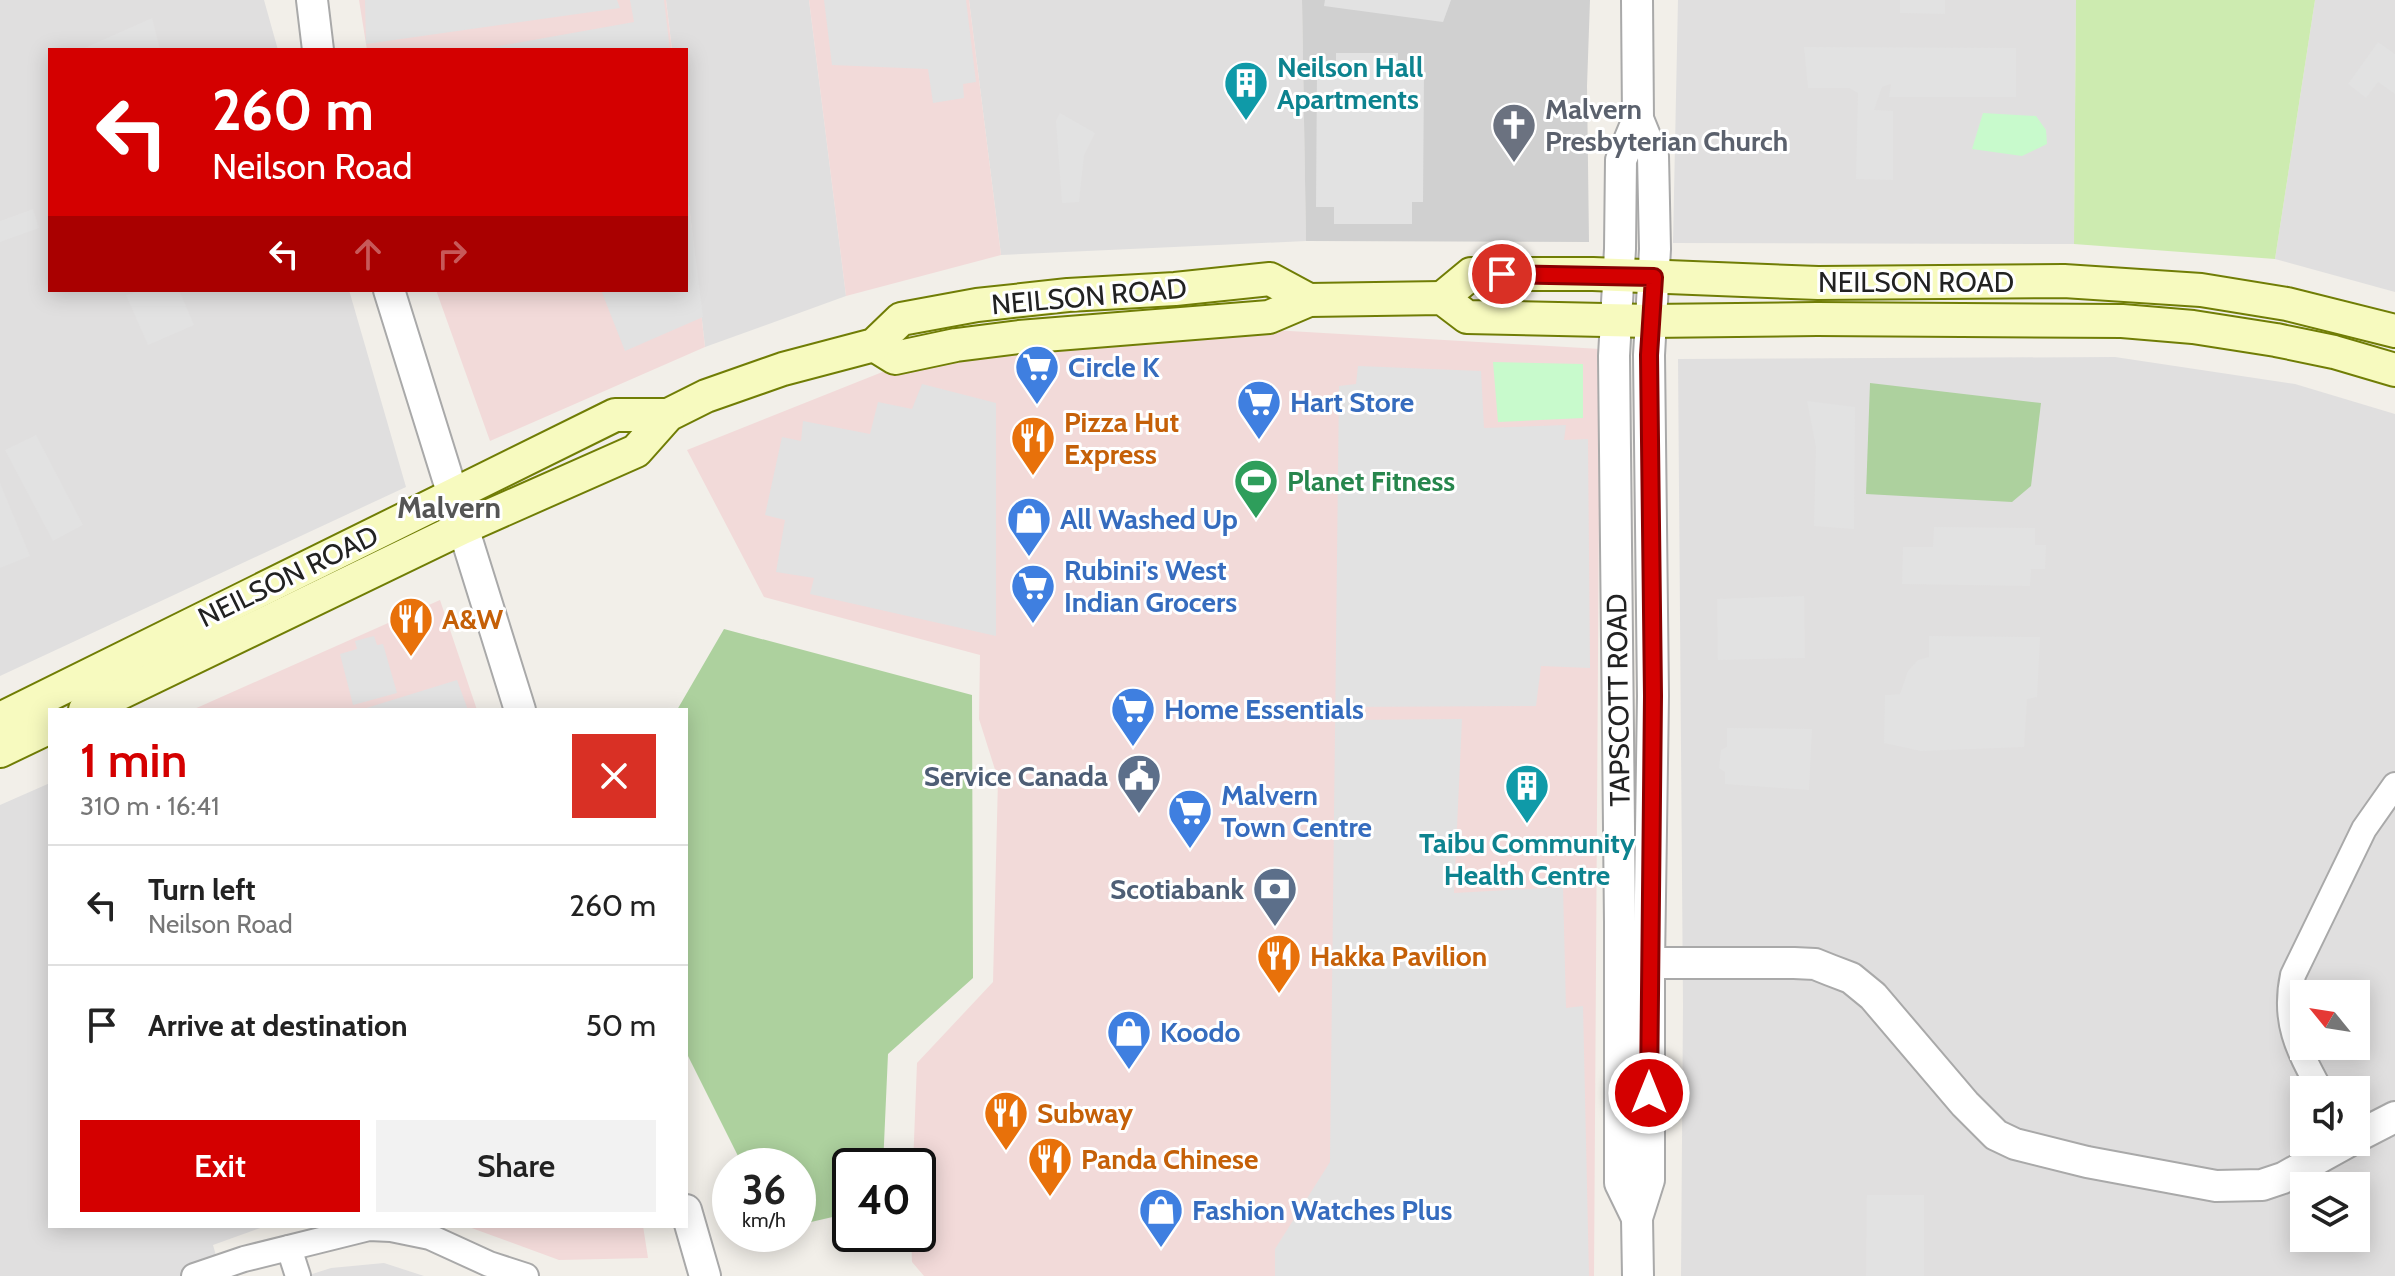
<!DOCTYPE html>
<meta charset="utf-8">
<style>
body{margin:0;font-family:Cabin,sans-serif;background:#f2f2f2;color:#222;height:100vh;display:flex;flex-direction:column;font-size:30px;white-space:nowrap}
*{box-sizing:border-box;margin:0}
p{font-size:26px;color:#767676}
.icon{flex:none;width:44px;height:44px;fill:none;stroke:currentColor;stroke-width:2;stroke-linecap:round;stroke-linejoin:round}
.map{position:relative;flex:1;overflow:hidden}
.panel{position:absolute;left:48px;top:708px;width:640px;height:520px;display:flex;flex-direction:column;background:#fff;border-radius:0px;box-shadow:0 4px 20px #0003}
.panel>*{flex:none}
.hud{position:absolute;left:48px;top:48px;width:640px;height:244px;border-radius:0px;box-shadow:0 4px 20px #0003;background:#d40000;color:#fff;overflow:hidden}
.needle{width:52px;rotate:300deg}
.controls{position:absolute;left:2290px;top:980px;display:grid;gap:16px}
.controls a{display:grid;place-items:center;width:80px;height:80px;border-radius:0px;background:#fff;box-shadow:0 4px 20px #0003;font-size:40px}
.speed{position:absolute;left:712px;top:1148px;display:flex;gap:16px;font-size:40px;font-weight:700;text-align:center}
.speed>*{display:grid;place-content:center;width:104px;height:104px;border-radius:50%;background:#fff;box-shadow:0 4px 20px #0003;line-height:1}
.speed small{font-size:20px;font-weight:400}
.speed .limit{border:4px solid #111;border-radius:12px;background:#fff;color:#111}
.pin{position:absolute;display:grid;place-items:center;width:68px;height:68px;color:#fff;margin:-34px;border:4px solid #fff;border-radius:50%;box-shadow:0 2px 8px #0007}
.me{position:absolute;width:88px;margin:-44px;rotate:0deg;stroke-linejoin:round;filter:drop-shadow(0 0 6px #0008)}
.turn{display:flex;align-items:center;gap:28px;height:168px;padding:0 32px;font-size:36px}
.turn .icon{width:104px;height:104px;stroke-width:2.5}
.turn b{display:block;font-size:56px;line-height:68px}
.lanes{display:flex;align-items:center;height:76px;padding:0 32px;background:#0003;justify-content:center;gap:40px;direction:ltr}
.lanes .off{opacity:.35}
.round{display:grid;place-items:center;flex:none;width:84px;height:84px;border-radius:0px;background:#f2f2f2}
.summary{display:flex;align-items:center;justify-content:space-between;height:136px;padding:0 32px}
h1{font-size:48px;font-weight:600;line-height:60px;color:#d40000}
.cta{display:flex;gap:16px;margin-top:auto;padding:16px 32px}
.cta a{flex:1;height:92px;border-radius:0px;background:#d40000;color:#fff;font-size:32px;font-weight:600;line-height:92px;text-align:center}
.cta a+a{background:#f2f2f2;color:#222}
ul{padding:0;list-style:none}
li{display:flex;align-items:center;gap:24px;height:120px;padding:0 32px;border-top:2px solid #e0e0e0}
li div{flex:1}
li b{display:block;font-size:30px}
li em{font-style:normal}
.map>svg:first-child{display:block}
.residential{fill:#e0dfdf;fill-rule:evenodd}
.commercial{fill:#f2dad9}
.religious{fill:#d0d0d0}
.grass{fill:#cdebb0}
.forest{fill:#add19e}
.park{fill:#c8facc}
.parking{fill:#e2e2e2}
.lines{fill:none;stroke-linecap:round;stroke-linejoin:round}
.minor-casing{stroke:#a9a9a9;stroke-width:28}
.tertiary-casing{stroke:#a9a9a9;stroke-width:34}
.secondary-casing{stroke:#707d05;stroke-width:36}
.minor{stroke:#fff;stroke-width:24}
.tertiary{stroke:#fff;stroke-width:30}
.secondary{stroke:#f7fabf;stroke-width:32}
.route-casing{stroke:#8a0000;stroke-width:20}
.route{stroke:#d40000;stroke-width:14}
.labels{text-anchor:middle;stroke-width:6;stroke-linejoin:round;paint-order:stroke}
.culture-label{font-size:28px;font-weight:bold;fill:#0d838f;stroke:#fff;text-anchor:start}
.worship-label{font-size:28px;font-weight:bold;fill:#5b616d;stroke:#fff;text-anchor:start}
.street-label{font-size:28px;fill:#222;stroke:#fff}
.shop-label{font-size:28px;font-weight:bold;fill:#366cbe;stroke:#fff;text-anchor:start}
.food-label{font-size:28px;font-weight:bold;fill:#c56008;stroke:#fff;text-anchor:start}
.leisure-label{font-size:28px;font-weight:bold;fill:#27864d;stroke:#fff;text-anchor:start}
.service-label{font-size:28px;font-weight:bold;fill:#4e5e75;stroke:#fff;text-anchor:end}
.neighbourhood-label{font-size:30px;font-weight:bold;fill:#555;stroke:#fff}
</style>
<div class="map">
<svg width="2395" height="1276" viewBox="0 0 2395 1276">
<rect width="100%" height="100%" fill="#f2efe9"/>
<!-- residential -->
<g class="residential">
<path d="M0 0H264L278 50H50V290H349L406 487 0 676Z"/>
<path d="M666 0H809L846 296 705 347 686 178V50H672Z"/>
<path d="M969 0H1302L1306 241 1001 255Z"/>
<path d="M1678 0H2076L2074 244 1673 243Z"/>
<path d="M2315 0H2395V292L2275 259Z"/>
<path d="M2115 357 2295 384 2395 414V1276H1681L1683 1005 1678 359ZM2304 994H2356V1046H2304ZM2304 1090H2356V1142H2304ZM2304 1186H2356V1238H2304Z"/>
<path d="M50 783V1226H266L213 1245 222 1276H0V805Z"/>
<path d="M384 1263 424 1276H306L331 1268Z"/>
</g>
<!-- commercial -->
<g class="commercial">
<path d="M359 0H666L672 50H367Z"/>
<path d="M809 0H969L1001 255 846 296Z"/>
<path d="M686 178 705 347 490 441 436 290H686Z"/>
<path d="M1272 330 1600 349 1594 1276H924L912 1262 911 1234H918V1166H913L917 1063 993 982 998 779 979 719 980 655 764 597 687 450 905 363Z"/>
<path d="M440 600 477 710H192Z"/>
<path d="M466 1226H643L648 1258 559 1260Z"/>
</g>
<!-- religious -->
<path class="religious" d="M1302 0H1590L1587 86 1589 242 1306 241Z"/>
<!-- grass -->
<path class="grass" d="M2076 0H2315L2275 259 2074 244Z"/>
<!-- forest -->
<g class="forest">
<path d="M1870 383 2041 403 2031 486 2012 502 1866 494Z"/>
<path d="M724 629 972 695 973 978 888 1054 883 1166H850V1213L798 1225V1166H743L686 1052V710H677Z"/>
</g>
<!-- park -->
<g class="park">
<path d="M1983 113 2036 116 2046 130 2047 144 2022 156 1972 149Z"/>
<path d="M1493 362 1583 364V418L1498 422Z"/>
</g>
<!-- parking -->
<g class="parking">
<path d="M365 0H617L620 8 366 44Z"/>
<path d="M630 0H664L670 50H477L634 22Z"/>
<path d="M824 0H966L976 82 963 84 964 98 933 103 928 69 832 65Z"/>
<path d="M1325 0H1451L1443 22 1324 6Z"/>
<path d="M1900 0H1945V14L1900 13Z"/>
<path d="M152 18 160 50H80Z"/>
<path d="M2378 42 2395 54V94L2378 82 2366 98 2348 84Z"/>
<path d="M1804 47 2016 48V97H1889L1891 84 1882 87 1874 110 1893 111V180L1856 179 1858 93 1849 88H1808Z"/>
<path d="M1336 53H1398V70L1424 71 1423 202H1412V224H1334V207H1316L1317 70H1336Z"/>
<path d="M1060 113 1095 133 1084 155 1079 202 1062 203 1056 121Z"/>
<path d="M686 180 703 317 625 351 601 290H686Z"/>
<path d="M33 209 39 228 0 242V221Z"/>
<path d="M144 290H179L194 325 148 345 126 295Z"/>
<path d="M1358 366 1481 371 1484 428 1566 425 1564 440 1588 439 1590 668 1541 666 1536 706 1343 707 1342 720 1462 719 1454 893 1563 887 1566 1008 1583 1006 1589 1276H1275V1249L1330 1162 1339 386 1356 384Z"/>
<path d="M922 384 996 403V636L810 594 814 578 776 572 785 520 765 515 782 437 801 441 803 421 870 434 878 402 912 409Z"/>
<path d="M1807 401 1855 407 1854 529 1814 526 1816 447Z"/>
<path d="M36 435 83 525 53 541 5 450Z"/>
<path d="M0 483 30 556 0 568Z"/>
<path d="M1934 527 2035 528V545H2046L2045 569H2031L2030 586 1902 584 1903 547H1933Z"/>
<path d="M1804 596 1805 658 1718 660 1717 599Z"/>
<path d="M374 636 377 645 383 644 397 693 353 705 340 654 357 649 355 641Z"/>
<path d="M1929 636 2040 637 2037 697 2027 699 2024 747 1921 751 1884 743 1885 695 1900 694 1908 671 1918 660 1929 657Z"/>
<path d="M457 680 468 710H360Z"/>
<path d="M1727 728 1812 729 1809 790 1725 784V772L1719 768 1721 750 1727 747Z"/>
<path d="M1867 1195H1924V1276H1866Z"/>
</g>
<g class="lines">
<!-- minor casing -->
<g class="minor-casing">
<g id="minor">
<path d="M2320 1090C2298 1049 2283 1022 2293 975L2364 829 2395 785"/>
<path d="M289 1248 298 1276"/>
<path d="M194 1276 244 1259 369 1228 391 1229 430 1237 489 1264 526 1276"/>
</g>
</g>
<!-- tertiary casing -->
<g class="tertiary-casing">
<g id="tertiary">
<path d="M312 0 318 50"/>
<path d="M1637 0 1638 119 1621 160 1620 249 1614 356 1620 922V1183L1637 1218"/>
<path d="M1638 119 1653 156 1655 249 1649 355 1653 696 1649 963V1180L1637 1218 1638 1276"/>
<path d="M389 290 520 710"/>
<path d="M1631 963H1794L1815 964 1830 970 1851 978 1873 996 1965 1104 1996 1135 2015 1144 2087 1162 2216 1186 2262 1185 2283 1178 2348 1142"/>
<path d="M2356 1137 2395 1117"/>
<path d="M686 1210 705 1276"/>
</g>
</g>
<!-- secondary casing -->
<g class="secondary-casing">
<g id="secondary">
<path d="M1442 298 1471 274H1593L1818 283 2064 281 2201 290 2287 304 2395 331"/>
<path d="M874 345 895 358 956 345 1019 337 1269 317 1309 300 1442 298 1467 317 1650 321 1817 319 2122 321 2193 327 2276 340 2334 352 2395 370"/>
<path d="M85 710 462 528 636 451 668 415 706 396 783 369 874 345 901 319 977 305 1068 295 1175 289 1270 279 1309 300"/>
<path d="M0 719 615 415H668"/>
<path d="M0 751 50 727"/>
</g>
</g>
<!-- minor -->
<use href="#minor" class="minor"/>
<!-- tertiary -->
<use href="#tertiary" class="tertiary"/>
<!-- secondary -->
<use href="#secondary" class="secondary"/>
</g>
<g class="lines">
<!-- route casing -->
<g class="route-casing">
<path id="route" d="M1502 274 1654 277 1649 355 1653 696 1649 1093"/>
</g>
<!-- route -->
<use href="#route" class="route"/>
</g>
<!-- icons -->
<defs>
<g id="building-pin" transform="scale(2.3)"><path d="M0 17L-7.5 6A9.5 9.5 0 1 1 7.5 6Z" fill="#0f9aa8" stroke="#fff"/><path d="M-4-6H4V6H1V3H-1V6H-4ZM-2.5-4.3h1.7v1.8h-1.7ZM.8-4.3h1.7v1.8H.8ZM-2.5-1h1.7V.8h-1.7ZM.8-1h1.7V.8H.8Z" fill="#fff"/></g>
<g id="church-pin" transform="scale(2.3)"><path d="M0 17L-7.5 6A9.5 9.5 0 1 1 7.5 6Z" fill="#6b7280" stroke="#fff"/><path d="M-1.2-6h2.4v3.5h3.3v2.4h-3.3V6h-2.4V-.1h-3.3v-2.4h3.3Z" fill="#fff"/></g>
<g id="supermarket-pin" transform="scale(2.3)"><path d="M0 17L-7.5 6A9.5 9.5 0 1 1 7.5 6Z" fill="#3f7fe0" stroke="#fff"/><path d="M-6-5.5h2.5l.6 2H6L4.5 2H-2.5L-4.4-4H-6ZM-1.5 3.2a1.3 1.3 0 1 0 .1 0ZM3 3.2a1.3 1.3 0 1 0 .1 0Z" fill="#fff"/></g>
<g id="restaurant-pin" transform="scale(2.3)"><path d="M0 17L-7.5 6A9.5 9.5 0 1 1 7.5 6Z" fill="#e8710a" stroke="#fff"/><path d="M-5-6h1v4h1v-4h1v4h1v-4h1v5L-1.5 .5V6h-2V.5L-5-1ZM5-6V6H3V1.5H1.5Q1.5-4 5-6Z" fill="#fff"/></g>
<g id="stadium-pin" transform="scale(2.3)"><path d="M0 17L-7.5 6A9.5 9.5 0 1 1 7.5 6Z" fill="#2e9e5b" stroke="#fff"/><path d="M0-5a6.5 5 0 1 0 0 10a6.5 5 0 1 0 0-10ZM-3.5-1.8h7v3.6h-7Z" fill="#fff"/></g>
<g id="shop-pin" transform="scale(2.3)"><path d="M0 17L-7.5 6A9.5 9.5 0 1 1 7.5 6Z" fill="#3f7fe0" stroke="#fff"/><path d="M-5-2.5h2.3a2.7 3.5 0 0 1 5.4 0H5L5.5 6h-11ZM-1.5-2.5h3a1.5 2.3 0 0 0-3 0Z" fill="#fff"/></g>
<g id="civic-pin" transform="scale(2.3)"><path d="M0 17L-7.5 6A9.5 9.5 0 1 1 7.5 6Z" fill="#5c6f8a" stroke="#fff"/><path d="M-.6-6.5H3V-4.5H.6V-3L4-1V1h2V6H-6V1h2V-1L-.6-3ZM-1.2 2.5V6h2.4V2.5Z" fill="#fff"/></g>
<g id="bank-pin" transform="scale(2.3)"><path d="M0 17L-7.5 6A9.5 9.5 0 1 1 7.5 6Z" fill="#5c6f8a" stroke="#fff"/><path d="M-6-4H6V4H-6ZM0-2.3a2.3 2.3 0 1 0 0 4.6a2.3 2.3 0 1 0 0-4.6Z" fill="#fff"/></g>
</defs>
<g fill-rule="evenodd">
<use href="#building-pin" x="1246" y="83"/>
<use href="#church-pin" x="1514" y="125"/>
<use href="#supermarket-pin" x="1037" y="367"/>
<use href="#supermarket-pin" x="1259" y="402"/>
<use href="#restaurant-pin" x="1033" y="438"/>
<use href="#stadium-pin" x="1256" y="481"/>
<use href="#shop-pin" x="1029" y="519"/>
<use href="#supermarket-pin" x="1033" y="586"/>
<use href="#restaurant-pin" x="411" y="619"/>
<use href="#supermarket-pin" x="1133" y="709"/>
<use href="#civic-pin" x="1139" y="776"/>
<use href="#building-pin" x="1527" y="786"/>
<use href="#supermarket-pin" x="1190" y="811"/>
<use href="#bank-pin" x="1275" y="889"/>
<use href="#restaurant-pin" x="1279" y="956"/>
<use href="#shop-pin" x="1129" y="1032"/>
<use href="#restaurant-pin" x="1006" y="1113"/>
<use href="#restaurant-pin" x="1050" y="1159"/>
<use href="#shop-pin" x="1161" y="1210"/>
</g>
<g class="labels">
<!-- culture labels -->
<g class="culture-label">
<text x="1277" y="77">Neilson Hall<tspan x="1277" dy="32">Apartments</tspan></text>
<text x="1527" y="853" text-anchor="middle">Taibu Community<tspan x="1527" dy="32">Health Centre</tspan></text>
</g>
<!-- worship labels -->
<g class="worship-label">
<text x="1545" y="119">Malvern<tspan x="1545" dy="32">Presbyterian Church</tspan></text>
</g>
<!-- street labels -->
<g class="street-label">
<text x="1916" y="292">NEILSON ROAD</text>
<text transform="translate(1089 296) rotate(-5)" y="10">NEILSON ROAD</text>
<text transform="translate(288 576) rotate(-26)" y="10">NEILSON ROAD</text>
<text transform="translate(1618 700) rotate(-91)" y="10">TAPSCOTT ROAD</text>
</g>
<!-- shop labels -->
<g class="shop-label">
<text x="1068" y="377">Circle K</text>
<text x="1290" y="412">Hart Store</text>
<text x="1060" y="529">All Washed Up</text>
<text x="1064" y="580">Rubini's West<tspan x="1064" dy="32">Indian Grocers</tspan></text>
<text x="1164" y="719">Home Essentials</text>
<text x="1221" y="805">Malvern<tspan x="1221" dy="32">Town Centre</tspan></text>
<text x="1160" y="1042">Koodo</text>
<text x="1192" y="1220">Fashion Watches Plus</text>
</g>
<!-- food labels -->
<g class="food-label">
<text x="1064" y="432">Pizza Hut<tspan x="1064" dy="32">Express</tspan></text>
<text x="442" y="629">A&amp;W</text>
<text x="1310" y="966">Hakka Pavilion</text>
<text x="1037" y="1123">Subway</text>
<text x="1081" y="1169">Panda Chinese</text>
</g>
<!-- leisure labels -->
<g class="leisure-label">
<text x="1287" y="491">Planet Fitness</text>
</g>
<!-- service labels -->
<g class="service-label">
<text x="1108" y="786">Service Canada</text>
<text x="1244" y="899">Scotiabank</text>
</g>
<!-- neighbourhood labels -->
<g class="neighbourhood-label">
<text x="449" y="518">Malvern</text>
</g>
</g>
</svg>
<div class="controls">
<a><svg class="needle" viewBox="-14 -14 28 28"><path d="M0-13l5 13h-10z" fill="#e53935"/><path d="M0 13l5-13h-10z" fill="#767676"/></svg></a>
<a><svg class="icon" aria-label="sound" viewBox="0 0 24 24"><path d="M4 9h4l5-4v14l-5-4H4zM17 9q2 3 0 6"/></svg></a>
<a><svg class="icon" aria-label="layers" viewBox="0 0 24 24"><path d="M12 4l9 5-9 5-9-5zM3 14l9 5 9-5"/></svg></a>
</div>
<div class="speed"><div>36<small>km/h</small></div><div class="limit">40</div></div>
<div class="pin" style="left:1502px;top:274px;background:#d93025"><svg class="icon" aria-label="arrive" viewBox="0 0 24 24"><path d="M6 21V4h12l-3 4 3 4H6"/></svg></div>
<svg class="me" style="left:1649px;top:1093px" viewBox="-20 -20 40 40"><circle r="17" fill="#d40000" stroke="#fff" stroke-width="3"/><path d="M0-11L8 9 0 5-8 9z" fill="#fff"/></svg>
<div class="hud">
<div class="turn"><svg class="icon" aria-label="left" viewBox="0 0 24 24"><path d="M17 20v-9H6M10 6l-5 5 5 5"/></svg><div><b>260 m</b>Neilson Road</div></div>
<div class="lanes"><svg class="icon" aria-label="left" viewBox="0 0 24 24"><path d="M17 20v-9H6M10 6l-5 5 5 5"/></svg><svg class="icon off" aria-label="ahead" viewBox="0 0 24 24"><path d="M12 20V5M6 11l6-6 6 6"/></svg><svg class="icon off" aria-label="right" viewBox="0 0 24 24"><path d="M7 20v-9h11M14 6l5 5-5 5"/></svg></div>
</div>
<section class="panel">
<div class="summary"><div><h1>1 min</h1><p>310 m · 16:41</p></div><a class="round" style="background:#d93025;color:#fff"><svg class="icon" aria-label="close" viewBox="0 0 24 24"><path d="M6 6l12 12M18 6L6 18"/></svg></a></div>
<ul>
<li><svg class="icon" aria-label="left" viewBox="0 0 24 24"><path d="M17 20v-9H6M10 6l-5 5 5 5"/></svg><div><b>Turn left</b><p>Neilson Road</p></div><em>260 m</em></li>
<li><svg class="icon" aria-label="arrive" viewBox="0 0 24 24"><path d="M6 21V4h12l-3 4 3 4H6"/></svg><div><b>Arrive at destination</b></div><em>50 m</em></li>
</ul>
<div class="cta"><a>Exit</a><a>Share</a></div>
</section>
</div>
